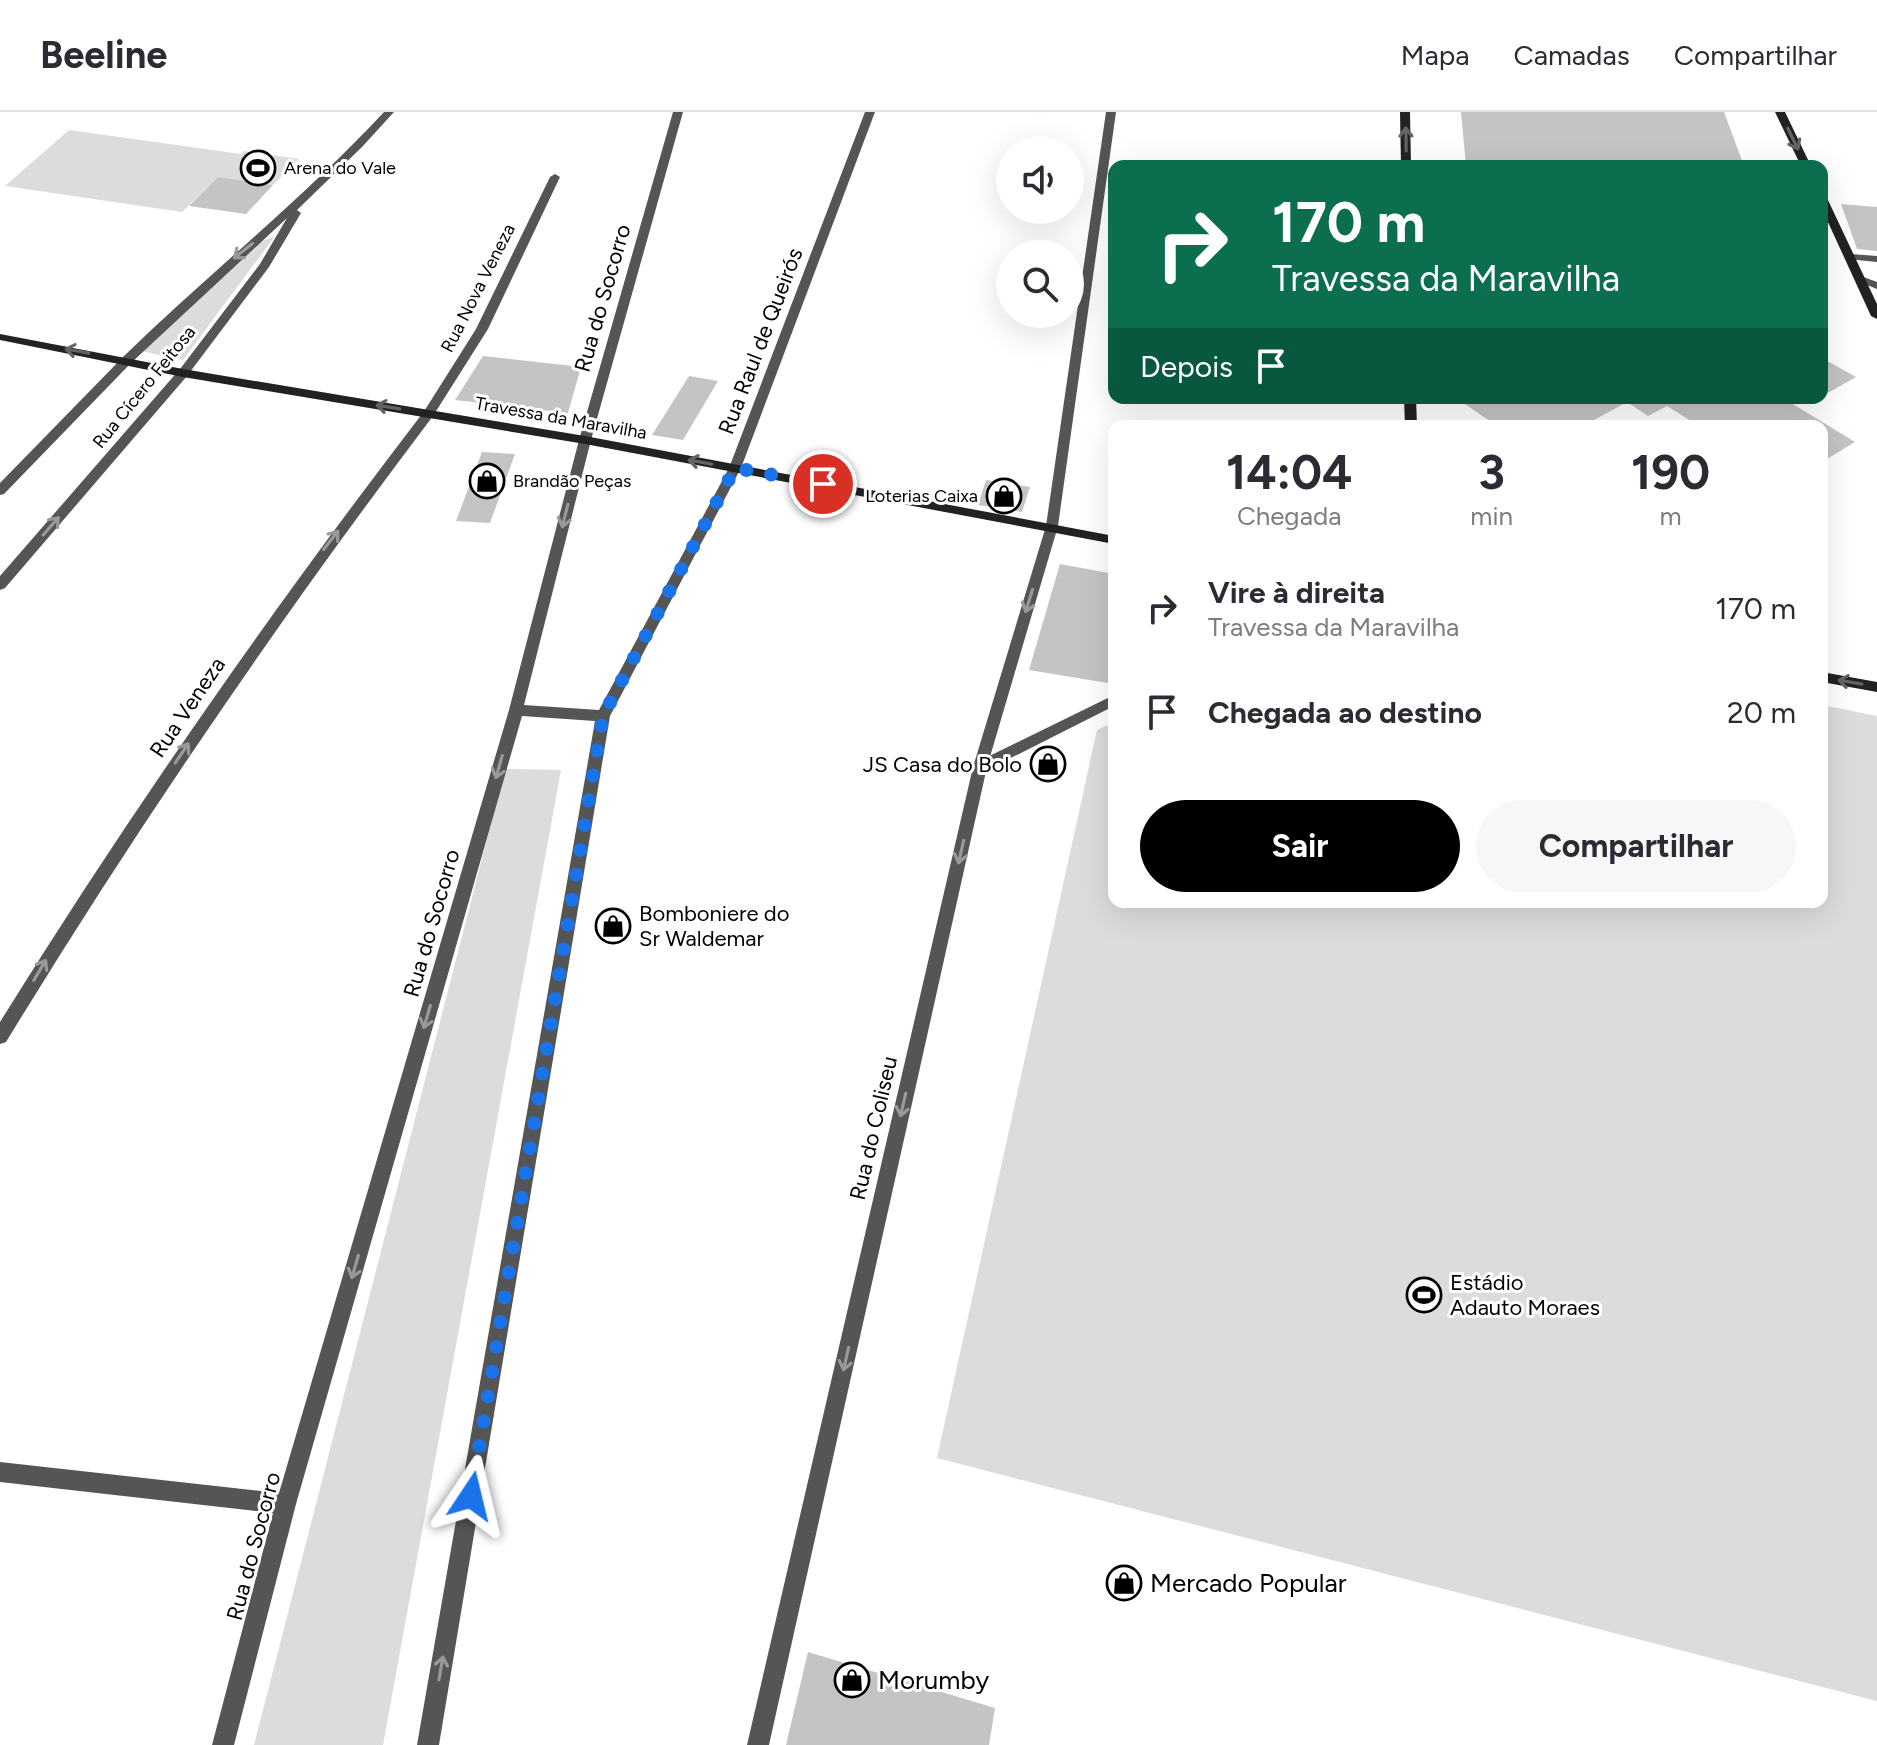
<!DOCTYPE html>
<html lang="pt">
<meta charset="utf-8">
<style>
body{margin:0;font-family:Figtree,sans-serif;background:#f7f7f7;color:#2b2b33;height:100vh;display:flex;flex-direction:column;font-size:30px;white-space:nowrap}
*{box-sizing:border-box;margin:0}
p{font-size:26px;color:#7c7c81}
.icon{flex:none;width:44px;height:44px;fill:none;stroke:currentColor;stroke-width:2;stroke-linecap:round;stroke-linejoin:round}
.map{position:relative;flex:1;overflow:hidden}
.sheet{position:absolute;left:1108px;top:308px;width:720px;height:488px;display:flex;flex-direction:column;background:#fff;border-radius:16px;box-shadow:0 8px 32px #0002}
.sheet>*{flex:none}
.top-card{position:absolute;left:1108px;top:48px;width:720px;height:244px;border-radius:16px;box-shadow:0 8px 32px #0002;background:#0b6e4f;color:#fff;overflow:hidden}
.controls{position:absolute;left:996px;top:24px;display:grid;gap:16px}
.controls a{display:grid;place-items:center;width:88px;height:88px;border-radius:50%;background:#fff;box-shadow:0 8px 32px #0002;font-size:40px}
.pin{position:absolute;display:grid;place-items:center;width:68px;height:68px;color:#fff;margin:-34px;border:4px solid #fff;border-radius:50%;box-shadow:0 2px 8px #0007}
.me{position:absolute;width:88px;margin:-44px;rotate:10deg;stroke-linejoin:round;filter:drop-shadow(0 0 6px #0008)}
.turn{display:flex;align-items:center;gap:28px;height:168px;padding:0 32px;font-size:36px}
.turn .icon{width:104px;height:104px;stroke-width:2.5}
.turn b{display:block;font-size:56px;line-height:68px}
.then{display:flex;align-items:center;height:76px;padding:0 32px;background:#0003;gap:16px;font-size:30px}
.eta{display:flex;justify-content:space-evenly;align-items:center;height:136px;text-align:center}
.eta b{font-size:48px;font-weight:700;line-height:56px}
.cta{display:flex;gap:16px;margin-top:auto;padding:16px 32px}
.cta a{flex:1;height:92px;border-radius:48px;background:#000;color:#fff;font-size:32px;font-weight:700;line-height:92px;text-align:center}
.cta a+a{background:#f7f7f7;color:#2b2b33}
ul{padding:0;list-style:none}
li{display:flex;align-items:center;gap:24px;height:104px;padding:0 32px}
li div{flex:1}
li b{display:block;font-size:30px}
li em{font-style:normal}
header{display:flex;align-items:center;gap:48px;box-sizing:border-box;height:112px;padding:0 40px;background:#fff;border-bottom:2px solid #e1e1e2}
header strong{font-size:38px}
nav{display:flex;gap:44px;margin-inline-start:auto;font-size:28px}
.map>svg:first-child{display:block}
.green{fill:#dcdcdc}
.building{fill:#c4c4c4}
.lines{fill:none;stroke-linecap:round;stroke-linejoin:round}
.service{fill:#555;fill-rule:evenodd}
.minor{fill:#555;fill-rule:evenodd}
.tertiary{fill:#555;fill-rule:evenodd}
.secondary{fill:#222;fill-rule:evenodd}
.oneway{stroke:#646464}
.oneway2{stroke:#999}
.route{stroke:#1a73e8;stroke-width:14;stroke-dasharray:0 25.2}
.labels{text-anchor:middle;stroke-width:6;stroke-linejoin:round;paint-order:stroke}
.far-poi-label{font-size:18px;fill:#000;stroke:#fff;text-anchor:start}
.far-street-label{font-size:18px;fill:#000;stroke:#fff}
.street-label{font-size:22px;fill:#000;stroke:#fff}
.poi-label{font-size:22px;fill:#000;stroke:#fff;text-anchor:start}
.near-poi-label{font-size:26px;fill:#000;stroke:#fff;text-anchor:start}
</style>
<header>
<strong>Beeline</strong>
<nav><a>Mapa</a><a>Camadas</a><a>Compartilhar</a></nav>
</header>
<div class="map">
<svg width="1877" height="1633" viewBox="0 0 1877 1633">
<rect width="100%" height="100%" fill="#fff"/>
<!-- green -->
<g class="green">
<path d="M69 18 241 42 244 39 299 47 273 73 218 65 182 100 5 74Z"/>
<path d="M275 124 183 248 141 239 260 130Z"/>
<path d="M1822 593 1877 604V1589L937 1346 1097 618 1114 610V790H1822Z"/>
<path d="M505 657 561 658 383 1633H254Z"/>
</g>
<!-- building -->
<g class="building">
<path d="M1461 0H1724L1744 54H1466Z"/>
<path d="M218 65 273 73 246 102 189 94Z"/>
<path d="M1841 92 1877 95V139L1857 137Z"/>
<path d="M483 244 581 255 568 301 455 288Z"/>
<path d="M1822 246 1856 265 1826 282 1822 280Z"/>
<path d="M689 264 718 269 683 328 652 323Z"/>
<path d="M1456 286H1783L1855 330 1822 350V314H1699L1667 294 1648 304 1627 290 1583 314H1497Z"/>
<path d="M482 340 515 342 490 411 456 409Z"/>
<path d="M986 368 1030 375 1022 400 978 393Z"/>
<path d="M1060 452 1114 462V572L1029 558Z"/>
<path d="M808 1540 995 1596 989 1633H786Z"/>
</g>
<g class="lines">
<!-- service -->
<g class="service">
<path d="M1861 164 1877 170V177L1857 169V165Z"/>
<path d="M1114 583V594L985 659 980 661 973 655 975 651Z"/>
</g>
<!-- minor -->
<g class="minor">
<path d="M673 0H683L591 328 524 593 599 598 729 356 865 0H875L741 356 610 604 439 1633H417L595 609 522 604 296 1392 234 1633H212L273 1401 0 1370V1350L279 1381 509 598 579 328Z"/>
<path d="M1106 0H1116L1058 414 987 655 769 1633H747L973 655 1046 414Z"/>
<path d="M555 62 560 65 488 217 433 304H425L423 301 476 217 550 65Z"/>
<path d="M127 244 131 245V251L4 382 0 383V371L123 245Z"/>
<path d="M183 257 189 261 187 264 5 476 0 478V464L179 258Z"/>
</g>
<!-- tertiary -->
<g class="tertiary">
<path d="M384 0H394L362 35 297 98 301 101 269 155 187 264 183 265 177 261 260 152 287 106 131 251H123V245C208 162 302 88 384 0Z"/>
<path d="M1851 142 1877 144V150L1847 147 1846 145Z"/>
<path d="M429 297 433 298V304C280 506 138 714 6 930L0 932V910C131 699 273 496 425 298Z"/>
</g>
<!-- secondary -->
<g class="secondary">
<path d="M1400 0H1410L1411 54H1401Z"/>
<path d="M1775 0H1785L1811 54H1801Z"/>
<path d="M1822 83 1827 86 1877 192V207L1871 204 1822 97Z"/>
<path d="M0 222 183 257 585 324 1114 424V432L585 332 183 265 0 228Z"/>
<path d="M1404 286H1416L1417 314H1405Z"/>
<path d="M1822 560 1877 570V580L1822 570Z"/>
</g>
</g>
<!-- one-way arrows -->
<defs><path id="oneway-shaft" d="M-6 0H5M1.5-3L5.5 0L1.5 3" fill="none" stroke-width="1.6" stroke-linecap="round" stroke-linejoin="round" transform="scale(2)"/></defs>
<g class="oneway">
<use href="#oneway-shaft" transform="translate(1406 27) rotate(-91)"/>
<use href="#oneway-shaft" transform="translate(1793 27) rotate(64)"/>
<use href="#oneway-shaft" transform="translate(77 239) rotate(-170)"/>
<use href="#oneway-shaft" transform="translate(388 295) rotate(-171)"/>
<use href="#oneway-shaft" transform="translate(700 350) rotate(-170)"/>
<use href="#oneway-shaft" transform="translate(1850 570) rotate(-170)"/>
</g>
<g class="oneway2">
<use href="#oneway-shaft" transform="translate(243 139) rotate(141)"/>
<use href="#oneway-shaft" transform="translate(565 404) rotate(104)"/>
<use href="#oneway-shaft" transform="translate(51 414) rotate(-49)"/>
<use href="#oneway-shaft" transform="translate(331 428) rotate(-52)"/>
<use href="#oneway-shaft" transform="translate(1029 489) rotate(107)"/>
<use href="#oneway-shaft" transform="translate(182 641) rotate(-56)"/>
<use href="#oneway-shaft" transform="translate(499 655) rotate(106)"/>
<use href="#oneway-shaft" transform="translate(961 740) rotate(103)"/>
<use href="#oneway-shaft" transform="translate(40 858) rotate(-59)"/>
<use href="#oneway-shaft" transform="translate(427 905) rotate(106)"/>
<use href="#oneway-shaft" transform="translate(903 993) rotate(103)"/>
<use href="#oneway-shaft" transform="translate(355 1155) rotate(106)"/>
<use href="#oneway-shaft" transform="translate(846 1247) rotate(103)"/>
<use href="#oneway-shaft" transform="translate(441 1556) rotate(-80)"/>
</g>
<g class="lines">
<!-- route -->
<path class="route" d="M471 1384 603 604 735 356 823 372"/>
</g>
<!-- icons -->
<defs>
<g id="stadium-ring" transform="scale(1.8)"><circle r="9.5" fill="#fff" stroke="#000" stroke-width="1.5"/><path d="M0-5a6.5 5 0 1 0 0 10a6.5 5 0 1 0 0-10ZM-3.5-1.8h7v3.6h-7Z" fill="#000"/></g>
<g id="shop-ring" transform="scale(1.8)"><circle r="9.5" fill="#fff" stroke="#000" stroke-width="1.5"/><path d="M-5-2.5h2.3a2.7 3.5 0 0 1 5.4 0H5L5.5 6h-11ZM-1.5-2.5h3a1.5 2.3 0 0 0-3 0Z" fill="#000"/></g>
</defs>
<g fill-rule="evenodd">
<use href="#stadium-ring" x="258" y="56"/>
<use href="#shop-ring" x="487" y="369"/>
<use href="#shop-ring" x="1004" y="384"/>
<use href="#shop-ring" x="1048" y="652"/>
<use href="#shop-ring" x="613" y="814"/>
<use href="#stadium-ring" x="1424" y="1183"/>
<use href="#shop-ring" x="1124" y="1471"/>
<use href="#shop-ring" x="852" y="1568"/>
</g>
<g class="labels">
<!-- far-poi labels -->
<g class="far-poi-label">
<text x="284" y="62">Arena do Vale</text>
<text x="513" y="375">Brandão Peças</text>
<text x="978" y="390" text-anchor="end">Loterias Caixa</text>
</g>
<!-- far-street labels -->
<g class="far-street-label">
<text transform="translate(478 176) rotate(-63)" y="6">Rua Nova Veneza</text>
<text transform="translate(144 275) rotate(-51)" y="6">Rua Cícero Feitosa</text>
<text transform="translate(561 306) rotate(10)" y="6">Travessa da Maravilha</text>
</g>
<!-- street labels -->
<g class="street-label">
<text transform="translate(602 186) rotate(-74)" y="8">Rua do Socorro</text>
<text transform="translate(760 229) rotate(-69)" y="8">Rua Raul de Queirós</text>
<text transform="translate(187 595) rotate(-56)" y="8">Rua Veneza</text>
<text transform="translate(431 811) rotate(-74)" y="8">Rua do Socorro</text>
<text transform="translate(873 1016) rotate(-77)" y="8">Rua do Coliseu</text>
<text transform="translate(253 1434) rotate(-75)" y="8">Rua do Socorro</text>
</g>
<!-- poi labels -->
<g class="poi-label">
<text x="1022" y="660" text-anchor="end">JS Casa do Bolo</text>
<text x="639" y="809">Bomboniere do<tspan x="639" dy="25">Sr Waldemar</tspan></text>
<text x="1450" y="1178">Estádio<tspan x="1450" dy="25">Adauto Moraes</tspan></text>
</g>
<!-- near-poi labels -->
<g class="near-poi-label">
<text x="1150" y="1480">Mercado Popular</text>
<text x="878" y="1577">Morumby</text>
</g>
</g>
</svg>
<div class="controls">
<a><svg class="icon" aria-label="sound" viewBox="0 0 24 24"><path d="M4 9h4l5-4v14l-5-4H4zM17 9q2 3 0 6"/></svg></a>
<a><svg class="icon" aria-label="search" viewBox="0 0 24 24"><circle cx="10" cy="10" r="6"/><path d="M15 15l6 6"/></svg></a>
</div>
<div class="pin" style="left:823px;top:372px;background:#d93025"><svg class="icon" aria-label="arrive" viewBox="0 0 24 24"><path d="M6 21V4h12l-3 4 3 4H6"/></svg></div>
<svg class="me" style="left:471px;top:1384px" viewBox="-20 -20 40 40"><path d="M0-17L14 15 0 8-14 15z" fill="#1a73e8" stroke="#fff" stroke-width="4"/></svg>
<div class="top-card">
<div class="turn"><svg class="icon" aria-label="right" viewBox="0 0 24 24"><path d="M7 20v-9h11M14 6l5 5-5 5"/></svg><div><b>170 m</b>Travessa da Maravilha</div></div>
<div class="then">Depois<svg class="icon" aria-label="arrive" viewBox="0 0 24 24"><path d="M6 21V4h12l-3 4 3 4H6"/></svg></div>
</div>
<section class="sheet">
<div class="eta">
<div><b>14:04</b><p>Chegada</p></div>
<div><b>3</b><p>min</p></div>
<div><b>190</b><p>m</p></div>
</div>
<ul>
<li><svg class="icon" aria-label="right" viewBox="0 0 24 24"><path d="M7 20v-9h11M14 6l5 5-5 5"/></svg><div><b>Vire à direita</b><p>Travessa da Maravilha</p></div><em>170 m</em></li>
<li><svg class="icon" aria-label="arrive" viewBox="0 0 24 24"><path d="M6 21V4h12l-3 4 3 4H6"/></svg><div><b>Chegada ao destino</b></div><em>20 m</em></li>
</ul>
<div class="cta"><a>Sair</a><a>Compartilhar</a></div>
</section>
</div>
